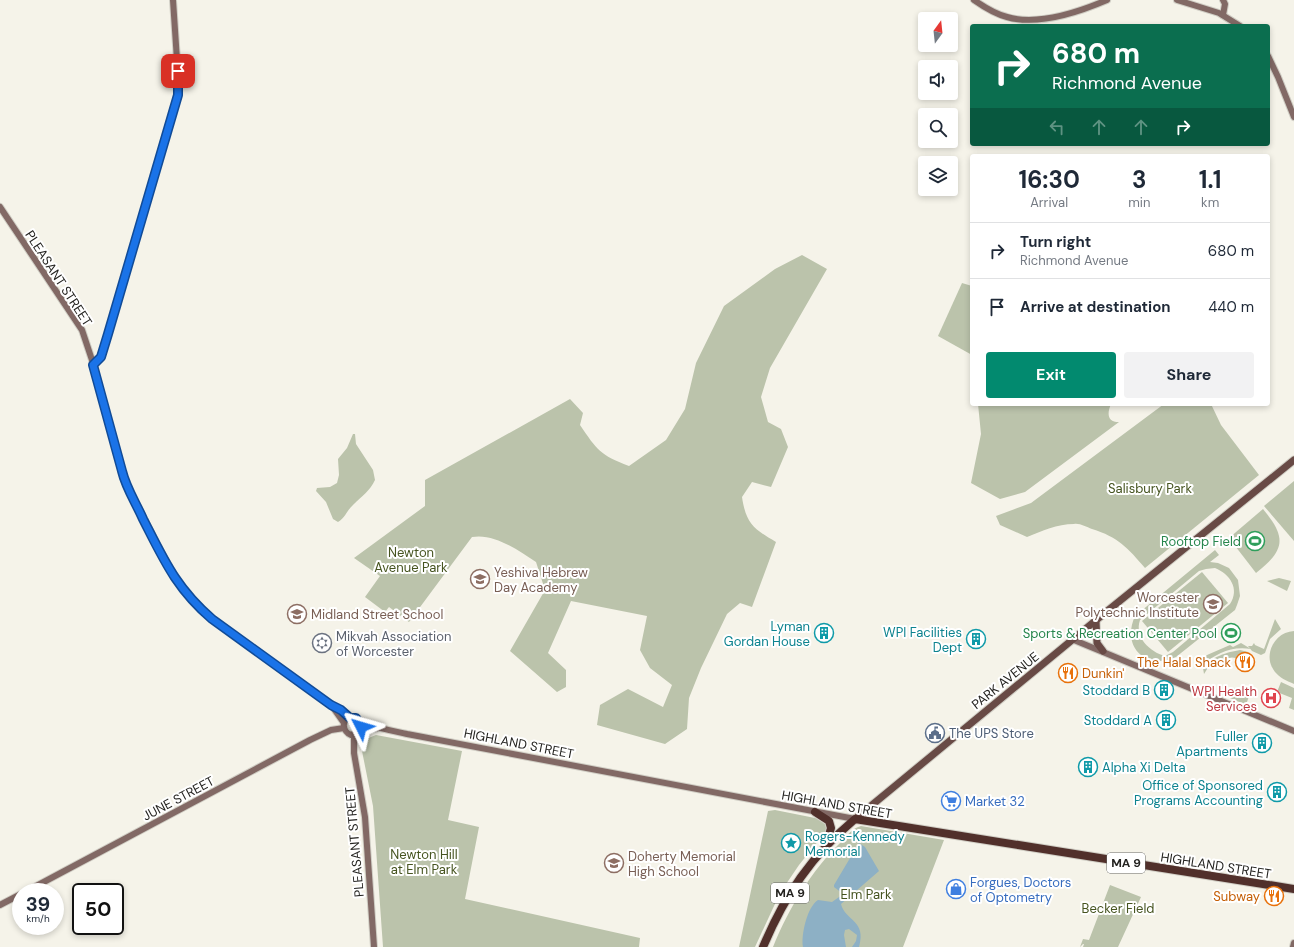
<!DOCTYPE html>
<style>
body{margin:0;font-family:"DM Sans",sans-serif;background:#f2f2f3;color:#1f2937;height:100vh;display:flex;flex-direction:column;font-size:15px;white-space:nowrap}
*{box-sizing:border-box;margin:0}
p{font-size:13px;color:#747a83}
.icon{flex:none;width:22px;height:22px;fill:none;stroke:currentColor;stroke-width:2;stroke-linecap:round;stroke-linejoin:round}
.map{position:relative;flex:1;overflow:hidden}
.panel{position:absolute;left:970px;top:154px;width:300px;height:252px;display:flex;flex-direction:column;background:#fff;border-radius:4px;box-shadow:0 2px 6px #0003}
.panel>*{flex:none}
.banner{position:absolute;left:970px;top:24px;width:300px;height:122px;border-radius:4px;box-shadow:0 2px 6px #0003;background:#0b6e4f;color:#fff;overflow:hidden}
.needle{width:26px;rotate:15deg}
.controls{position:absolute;left:918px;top:12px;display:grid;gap:8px}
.controls a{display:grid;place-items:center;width:40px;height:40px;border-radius:4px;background:#fff;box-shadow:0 2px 6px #0003;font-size:20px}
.speed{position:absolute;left:12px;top:883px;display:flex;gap:8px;font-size:20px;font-weight:700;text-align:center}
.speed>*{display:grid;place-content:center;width:52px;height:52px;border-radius:50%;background:#fff;box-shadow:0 2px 6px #0003;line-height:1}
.speed small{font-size:10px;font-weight:400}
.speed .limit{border:2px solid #111;border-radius:6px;background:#fff;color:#111}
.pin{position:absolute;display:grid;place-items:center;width:34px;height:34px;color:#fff;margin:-17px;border-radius:8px;box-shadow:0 2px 6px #0006}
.me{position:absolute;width:44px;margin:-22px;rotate:310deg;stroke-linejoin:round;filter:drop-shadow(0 0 3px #0008)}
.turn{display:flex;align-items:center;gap:14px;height:84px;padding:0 16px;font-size:18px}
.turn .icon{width:52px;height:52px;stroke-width:2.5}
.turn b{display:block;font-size:28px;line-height:34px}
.lanes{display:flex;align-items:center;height:38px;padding:0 16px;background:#0003;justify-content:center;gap:20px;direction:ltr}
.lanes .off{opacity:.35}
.eta{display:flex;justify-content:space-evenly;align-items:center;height:68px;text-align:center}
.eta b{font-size:24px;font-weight:700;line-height:28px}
.cta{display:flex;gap:8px;margin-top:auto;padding:8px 16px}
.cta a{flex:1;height:46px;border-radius:4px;background:#028a6f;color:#fff;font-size:16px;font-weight:700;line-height:46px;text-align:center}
.cta a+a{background:#f2f2f3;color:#1f2937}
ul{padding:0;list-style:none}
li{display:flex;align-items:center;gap:12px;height:56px;padding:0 16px;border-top:1px solid #e0e1e3}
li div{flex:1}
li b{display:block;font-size:15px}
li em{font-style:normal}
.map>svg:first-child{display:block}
.green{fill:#bbc3ab;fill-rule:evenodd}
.water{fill:#8db0c5}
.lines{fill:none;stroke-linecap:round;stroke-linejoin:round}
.secondary-casing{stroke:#d0cec5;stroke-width:8}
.primary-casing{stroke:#d0cec5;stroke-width:9}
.highway-casing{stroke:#d0cec5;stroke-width:10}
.secondary{stroke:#826965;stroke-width:6}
.primary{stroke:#684a45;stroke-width:7}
.highway{stroke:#51302b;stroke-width:8}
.route-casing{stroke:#114b97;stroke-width:10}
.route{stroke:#1a73e8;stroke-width:7}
.labels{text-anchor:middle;stroke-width:4;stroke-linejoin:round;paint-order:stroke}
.shield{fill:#fff;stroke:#666664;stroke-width:1}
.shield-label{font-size:12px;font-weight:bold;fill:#252421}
.street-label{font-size:13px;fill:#252421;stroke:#fff}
.park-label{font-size:13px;fill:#465420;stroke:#fff}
.leisure-label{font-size:13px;fill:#27864d;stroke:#fff;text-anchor:end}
.education-label{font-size:13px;fill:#785e54;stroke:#fff;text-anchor:start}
.culture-label{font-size:13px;fill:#0d838f;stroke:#fff;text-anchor:end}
.worship-label{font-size:13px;fill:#5b616d;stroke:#fff;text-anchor:start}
.food-label{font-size:13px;fill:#c56008;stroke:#fff;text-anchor:end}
.health-label{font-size:13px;fill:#be3a42;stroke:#fff;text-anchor:end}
.service-label{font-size:13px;fill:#4e5e75;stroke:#fff;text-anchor:start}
.shop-label{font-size:13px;fill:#366cbe;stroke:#fff;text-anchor:start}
</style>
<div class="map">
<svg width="1294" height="947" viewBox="0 0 1294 947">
<rect width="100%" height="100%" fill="#f5f3e9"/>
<!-- green -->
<g class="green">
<path d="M802 255 827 269 770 368 761 397 768 422 781 429 788 447 771 487 752 482 742 497C746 524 754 529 776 542L752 607 740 603 727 614 701 668 689 698 687 729 665 744 597 725 600 705 628 689 663 707 672 685 650 668 640 650 647 616 571 601 548 653 566 670V687L557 692 510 651 545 590 536 562C518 550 494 533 472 537L409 622 389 607 385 612 365 597 380 576 354 558 425 506V480L570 399 583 413 580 425C597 450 600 455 629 466L666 440 685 409 696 363 724 306 775 269Z"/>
<path d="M962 283 972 286V355L938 336Z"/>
<path d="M978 404H1111C1107 413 1107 422 1119 422L1025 492 1000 499 971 483 981 434Z"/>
<path d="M1164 404H1211L1221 425 1259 475 1145 568C1128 548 1118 537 1092 529 1086 527 1080 523 1074 524 1057 524 1042 531 1027 537L1000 525 996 516 1031 503Z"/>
<path d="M353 434H355L356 444 373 470 375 480C370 491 362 496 353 505 347 510 346 517 338 522L333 519 326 502 316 491 317 488 330 487 337 483 339 475 338 459 347 448Z"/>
<path d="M1294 481V541L1264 506Z"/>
<path d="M1263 509C1287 538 1285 550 1256 573L1229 538Z"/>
<path d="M1215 550 1219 555 1210 562 1218 563 1229 568 1238 580 1240 596 1237 605 1235 610 1176 657C1146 671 1121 647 1135 616ZM1215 568C1230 574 1240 589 1230 604L1173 652 1165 656C1150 652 1134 637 1140 620L1199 571 1206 569Z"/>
<path d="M1202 572 1228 603 1168 652 1142 621Z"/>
<path d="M1279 578 1291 581 1287 591 1267 581Z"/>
<path d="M1275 619 1281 629 1270 639 1265 653 1261 655 1252 651 1248 646H1252L1254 643 1255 645 1264 649Z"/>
<path d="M1294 631V684C1287 681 1280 678 1275 672 1262 656 1274 632 1294 631Z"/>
<path d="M1241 643 1251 649C1229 646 1218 654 1201 665L1200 661 1207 655 1230 645 1233 647Z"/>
<path d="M1240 650 1248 652 1247 655 1243 653 1240 660C1232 655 1226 658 1219 663 1216 665 1212 665 1209 666L1204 674 1203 668C1210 657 1228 652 1240 650Z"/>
<path d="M1281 682 1294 688V710L1289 708 1292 698 1277 692Z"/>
<path d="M1234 688 1249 696 1246 705 1230 698Z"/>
<path d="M376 735 462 751 448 820 479 827 465 899 640 938 639 947H383L373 806 362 751 366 739Z"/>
<path d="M775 810 820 819 825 824 827 830 799 865 780 893 755 947H739L768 811Z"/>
<path d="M861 826 944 840 903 947H773C789 908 811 871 842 841 847 835 853 828 861 826Z"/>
<path d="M1110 885 1141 897 1118 947H1083L1084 944H1083L1080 947 1083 939 1089 940Z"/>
</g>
<!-- water -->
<path class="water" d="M859 843 865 847 879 871 841 904C845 921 867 920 859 947H852L856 941 857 935 849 929 845 930 844 935 846 947H803C801 935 807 907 818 900L832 902 842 895V893L834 887V885Z"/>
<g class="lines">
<!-- secondary casing -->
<g class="secondary-casing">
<g id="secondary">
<path d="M974 0C984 7 995 14 1007 17 1038 26 1079 12 1107 0"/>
<path d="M1177 0 1219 13 1240 26"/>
<path d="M1223 0 1225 4 1223 15"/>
<path d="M1268 56 1278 77 1294 117"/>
<path d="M0 207 82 330 92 360 124 480 175 579 193 601 212 619 331 705 341 710 350 718"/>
<path d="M93 365 101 357 179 90 173 0"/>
<path d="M1074 640 1294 731"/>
<path d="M332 706 344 723"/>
<path d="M359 720 361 727 358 733 351 735C343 732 340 719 351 718 356 717 363 722 368 724 381 729 394 731 407 734L855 819"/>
<path d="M360 731 378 728"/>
<path d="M354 735V753L365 817 374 947"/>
<path d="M25 892 310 740 331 730 344 728"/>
<path d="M0 905 21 894"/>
<path d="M1293 947 1294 943"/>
</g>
</g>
<!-- primary casing -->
<g class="primary-casing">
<g id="primary">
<path d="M1096 621 1097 643 1103 651"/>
<path d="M855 819 1106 612 1294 460"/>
</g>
</g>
<!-- highway casing -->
<g class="highway-casing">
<g id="highway">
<path d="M815 812 829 821 831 828 827 842"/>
<path d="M763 947C785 895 811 856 855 819L1294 889"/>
</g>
</g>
<!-- secondary -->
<use href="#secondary" class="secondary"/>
<!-- primary -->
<use href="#primary" class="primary"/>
<!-- highway -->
<use href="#highway" class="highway"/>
</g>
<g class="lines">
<!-- route casing -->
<g class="route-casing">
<path id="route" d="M178 71V95L108 334 101 357 93 365 122 471C126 488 136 503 143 519 164 560 176 588 212 619L331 705 341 710 350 718H356L361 727"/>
</g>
<!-- route -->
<use href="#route" class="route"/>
</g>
<!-- icons -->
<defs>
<g id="stadium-ring" transform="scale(1)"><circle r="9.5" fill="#fff" stroke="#2e9e5b" stroke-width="1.5"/><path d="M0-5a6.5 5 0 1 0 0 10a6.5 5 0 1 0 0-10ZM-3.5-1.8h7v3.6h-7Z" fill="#2e9e5b"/></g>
<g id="school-ring" transform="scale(1)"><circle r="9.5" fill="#fff" stroke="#8d6e63" stroke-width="1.5"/><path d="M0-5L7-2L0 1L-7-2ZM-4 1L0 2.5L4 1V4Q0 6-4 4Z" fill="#8d6e63"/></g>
<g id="university-ring" transform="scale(1)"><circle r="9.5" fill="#fff" stroke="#8d6e63" stroke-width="1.5"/><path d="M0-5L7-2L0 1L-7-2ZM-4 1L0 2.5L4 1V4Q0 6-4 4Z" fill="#8d6e63"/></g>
<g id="building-ring" transform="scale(1)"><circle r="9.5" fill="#fff" stroke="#0f9aa8" stroke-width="1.5"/><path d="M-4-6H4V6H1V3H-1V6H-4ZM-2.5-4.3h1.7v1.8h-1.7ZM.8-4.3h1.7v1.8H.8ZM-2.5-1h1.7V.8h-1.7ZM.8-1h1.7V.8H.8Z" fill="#0f9aa8"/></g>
<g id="synagogue-ring" transform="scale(1)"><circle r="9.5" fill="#fff" stroke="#6b7280" stroke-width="1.5"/><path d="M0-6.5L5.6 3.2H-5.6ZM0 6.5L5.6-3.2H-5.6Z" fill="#6b7280"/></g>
<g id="restaurant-ring" transform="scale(1)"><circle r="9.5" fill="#fff" stroke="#e8710a" stroke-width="1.5"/><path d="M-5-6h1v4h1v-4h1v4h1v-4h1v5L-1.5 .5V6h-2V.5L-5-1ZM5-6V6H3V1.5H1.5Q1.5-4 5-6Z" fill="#e8710a"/></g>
<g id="hospital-ring" transform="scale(1)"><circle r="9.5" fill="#fff" stroke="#e0444e" stroke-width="1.5"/><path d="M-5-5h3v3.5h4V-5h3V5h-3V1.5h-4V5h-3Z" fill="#e0444e"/></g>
<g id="civic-ring" transform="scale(1)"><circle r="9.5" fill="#fff" stroke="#5c6f8a" stroke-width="1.5"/><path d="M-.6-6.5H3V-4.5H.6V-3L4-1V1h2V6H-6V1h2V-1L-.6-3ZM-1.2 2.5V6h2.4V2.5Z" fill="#5c6f8a"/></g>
<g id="supermarket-ring" transform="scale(1)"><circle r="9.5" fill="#fff" stroke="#3f7fe0" stroke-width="1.5"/><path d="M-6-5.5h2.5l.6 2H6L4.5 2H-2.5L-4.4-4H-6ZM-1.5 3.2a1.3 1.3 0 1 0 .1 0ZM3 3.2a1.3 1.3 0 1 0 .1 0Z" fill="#3f7fe0"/></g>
<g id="sight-ring" transform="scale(1)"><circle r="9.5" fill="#fff" stroke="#0f9aa8" stroke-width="1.5"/><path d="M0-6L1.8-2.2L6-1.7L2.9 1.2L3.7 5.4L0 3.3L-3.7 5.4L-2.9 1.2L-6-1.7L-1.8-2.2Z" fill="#0f9aa8"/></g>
<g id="shop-ring" transform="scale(1)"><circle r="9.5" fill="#fff" stroke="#3f7fe0" stroke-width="1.5"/><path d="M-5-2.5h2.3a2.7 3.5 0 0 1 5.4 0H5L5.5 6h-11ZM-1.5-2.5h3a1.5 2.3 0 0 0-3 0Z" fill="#3f7fe0"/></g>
</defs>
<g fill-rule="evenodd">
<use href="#stadium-ring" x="1255" y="541"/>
<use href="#school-ring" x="480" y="579"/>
<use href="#university-ring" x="1213" y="604"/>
<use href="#school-ring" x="297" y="614"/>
<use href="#building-ring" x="824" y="633"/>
<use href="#stadium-ring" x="1231" y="633"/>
<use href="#building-ring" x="976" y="639"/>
<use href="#synagogue-ring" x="322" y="643"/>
<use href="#restaurant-ring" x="1245" y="662"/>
<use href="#restaurant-ring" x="1068" y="673"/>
<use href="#building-ring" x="1164" y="690"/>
<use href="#hospital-ring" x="1271" y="698"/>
<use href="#building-ring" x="1166" y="720"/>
<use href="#civic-ring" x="935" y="733"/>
<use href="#building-ring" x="1262" y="743"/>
<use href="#building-ring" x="1088" y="767"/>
<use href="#building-ring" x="1277" y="792"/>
<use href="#supermarket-ring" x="951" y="801"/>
<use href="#sight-ring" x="791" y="843"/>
<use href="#school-ring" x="614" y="863"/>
<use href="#shop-ring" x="956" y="889"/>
<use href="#restaurant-ring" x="1274" y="896"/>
</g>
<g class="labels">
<!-- shield labels -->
<g class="shield">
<rect x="1107" y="853" width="38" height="20" rx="3"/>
<rect x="771" y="883" width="38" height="20" rx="3"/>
</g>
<g class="shield-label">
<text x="1126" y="867">MA 9</text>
<text x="790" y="897">MA 9</text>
</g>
<!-- street labels -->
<g class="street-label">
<text transform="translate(59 278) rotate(57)" y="5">PLEASANT STREET</text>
<text transform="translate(1005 680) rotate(-39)" y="5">PARK AVENUE</text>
<text transform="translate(519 743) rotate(11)" y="5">HIGHLAND STREET</text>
<text transform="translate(178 798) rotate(-28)" y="5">JUNE STREET</text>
<text transform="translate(837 804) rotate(10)" y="5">HIGHLAND STREET</text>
<text transform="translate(354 842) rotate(-95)" y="5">PLEASANT STREET</text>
<text transform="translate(1216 865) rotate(9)" y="5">HIGHLAND STREET</text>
</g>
<!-- park labels -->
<g class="park-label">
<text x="1150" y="493">Salisbury Park</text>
<text x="411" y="557">Newton<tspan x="411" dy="15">Avenue Park</tspan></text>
<text x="424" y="859">Newton Hill<tspan x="424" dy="15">at Elm Park</tspan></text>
<text x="866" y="899">Elm Park</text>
<text x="1118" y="913">Becker Field</text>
</g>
<!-- leisure labels -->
<g class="leisure-label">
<text x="1241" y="546">Rooftop Field</text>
<text x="1217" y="638">Sports &amp; Recreation Center Pool</text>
</g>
<!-- education labels -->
<g class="education-label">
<text x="494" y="577">Yeshiva Hebrew<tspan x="494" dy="15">Day Academy</tspan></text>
<text x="1199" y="602" text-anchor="end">Worcester<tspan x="1199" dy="15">Polytechnic Institute</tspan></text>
<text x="311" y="619">Midland Street School</text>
<text x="628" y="861">Doherty Memorial<tspan x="628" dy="15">High School</tspan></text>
</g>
<!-- culture labels -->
<g class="culture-label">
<text x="810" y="631">Lyman<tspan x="810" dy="15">Gordan House</tspan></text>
<text x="962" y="637">WPI Facilities<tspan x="962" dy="15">Dept</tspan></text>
<text x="1150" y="695">Stoddard B</text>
<text x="1152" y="725">Stoddard A</text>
<text x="1248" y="741">Fuller<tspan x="1248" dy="15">Apartments</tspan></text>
<text x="1102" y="772" text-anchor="start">Alpha Xi Delta</text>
<text x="1263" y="790">Office of Sponsored<tspan x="1263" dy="15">Programs Accounting</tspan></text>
<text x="805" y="841" text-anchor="start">Rogers-Kennedy<tspan x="805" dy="15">Memorial</tspan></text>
</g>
<!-- worship labels -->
<g class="worship-label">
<text x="336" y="641">Mikvah Association<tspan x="336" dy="15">of Worcester</tspan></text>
</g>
<!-- food labels -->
<g class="food-label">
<text x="1231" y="667">The Halal Shack</text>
<text x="1082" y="678" text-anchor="start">Dunkin'</text>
<text x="1260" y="901">Subway</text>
</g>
<!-- health labels -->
<g class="health-label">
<text x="1257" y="696">WPI Health<tspan x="1257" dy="15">Services</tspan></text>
</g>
<!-- service labels -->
<g class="service-label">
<text x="949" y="738">The UPS Store</text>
</g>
<!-- shop labels -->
<g class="shop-label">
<text x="965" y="806">Market 32</text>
<text x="970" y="887">Forgues, Doctors<tspan x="970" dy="15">of Optometry</tspan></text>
</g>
</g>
</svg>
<div class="controls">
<a><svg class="needle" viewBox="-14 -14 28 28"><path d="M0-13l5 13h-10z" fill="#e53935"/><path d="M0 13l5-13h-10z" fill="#747a83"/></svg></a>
<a><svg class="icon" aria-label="sound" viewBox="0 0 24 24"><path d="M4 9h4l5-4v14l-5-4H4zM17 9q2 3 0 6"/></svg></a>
<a><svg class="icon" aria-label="search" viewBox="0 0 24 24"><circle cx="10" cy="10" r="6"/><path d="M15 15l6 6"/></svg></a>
<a><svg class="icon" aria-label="layers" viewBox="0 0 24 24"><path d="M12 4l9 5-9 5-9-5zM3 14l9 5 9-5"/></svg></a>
</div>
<div class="speed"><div>39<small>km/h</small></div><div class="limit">50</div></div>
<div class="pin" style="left:178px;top:71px;background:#d93025"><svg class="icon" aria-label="arrive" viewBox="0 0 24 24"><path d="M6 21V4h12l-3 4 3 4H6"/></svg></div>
<svg class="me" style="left:361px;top:727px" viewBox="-20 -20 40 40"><path d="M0-17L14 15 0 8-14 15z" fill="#1a73e8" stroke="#fff" stroke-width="4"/></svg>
<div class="banner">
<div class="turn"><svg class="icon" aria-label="right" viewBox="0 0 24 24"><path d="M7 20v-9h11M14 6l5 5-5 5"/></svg><div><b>680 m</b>Richmond Avenue</div></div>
<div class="lanes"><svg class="icon off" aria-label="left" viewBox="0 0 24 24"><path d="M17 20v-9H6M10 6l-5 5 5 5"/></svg><svg class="icon off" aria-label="ahead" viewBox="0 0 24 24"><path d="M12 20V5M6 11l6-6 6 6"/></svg><svg class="icon off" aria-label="ahead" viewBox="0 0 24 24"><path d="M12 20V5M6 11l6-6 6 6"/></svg><svg class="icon" aria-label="right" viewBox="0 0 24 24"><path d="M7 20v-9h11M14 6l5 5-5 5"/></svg></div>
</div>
<section class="panel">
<div class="eta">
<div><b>16:30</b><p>Arrival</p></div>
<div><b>3</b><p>min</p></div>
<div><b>1.1</b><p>km</p></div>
</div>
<ul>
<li><svg class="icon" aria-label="right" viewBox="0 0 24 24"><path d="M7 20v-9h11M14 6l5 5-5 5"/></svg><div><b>Turn right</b><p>Richmond Avenue</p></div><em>680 m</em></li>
<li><svg class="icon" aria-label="arrive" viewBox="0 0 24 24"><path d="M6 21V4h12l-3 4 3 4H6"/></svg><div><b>Arrive at destination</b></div><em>440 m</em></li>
</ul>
<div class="cta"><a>Exit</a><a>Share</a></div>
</section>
</div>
